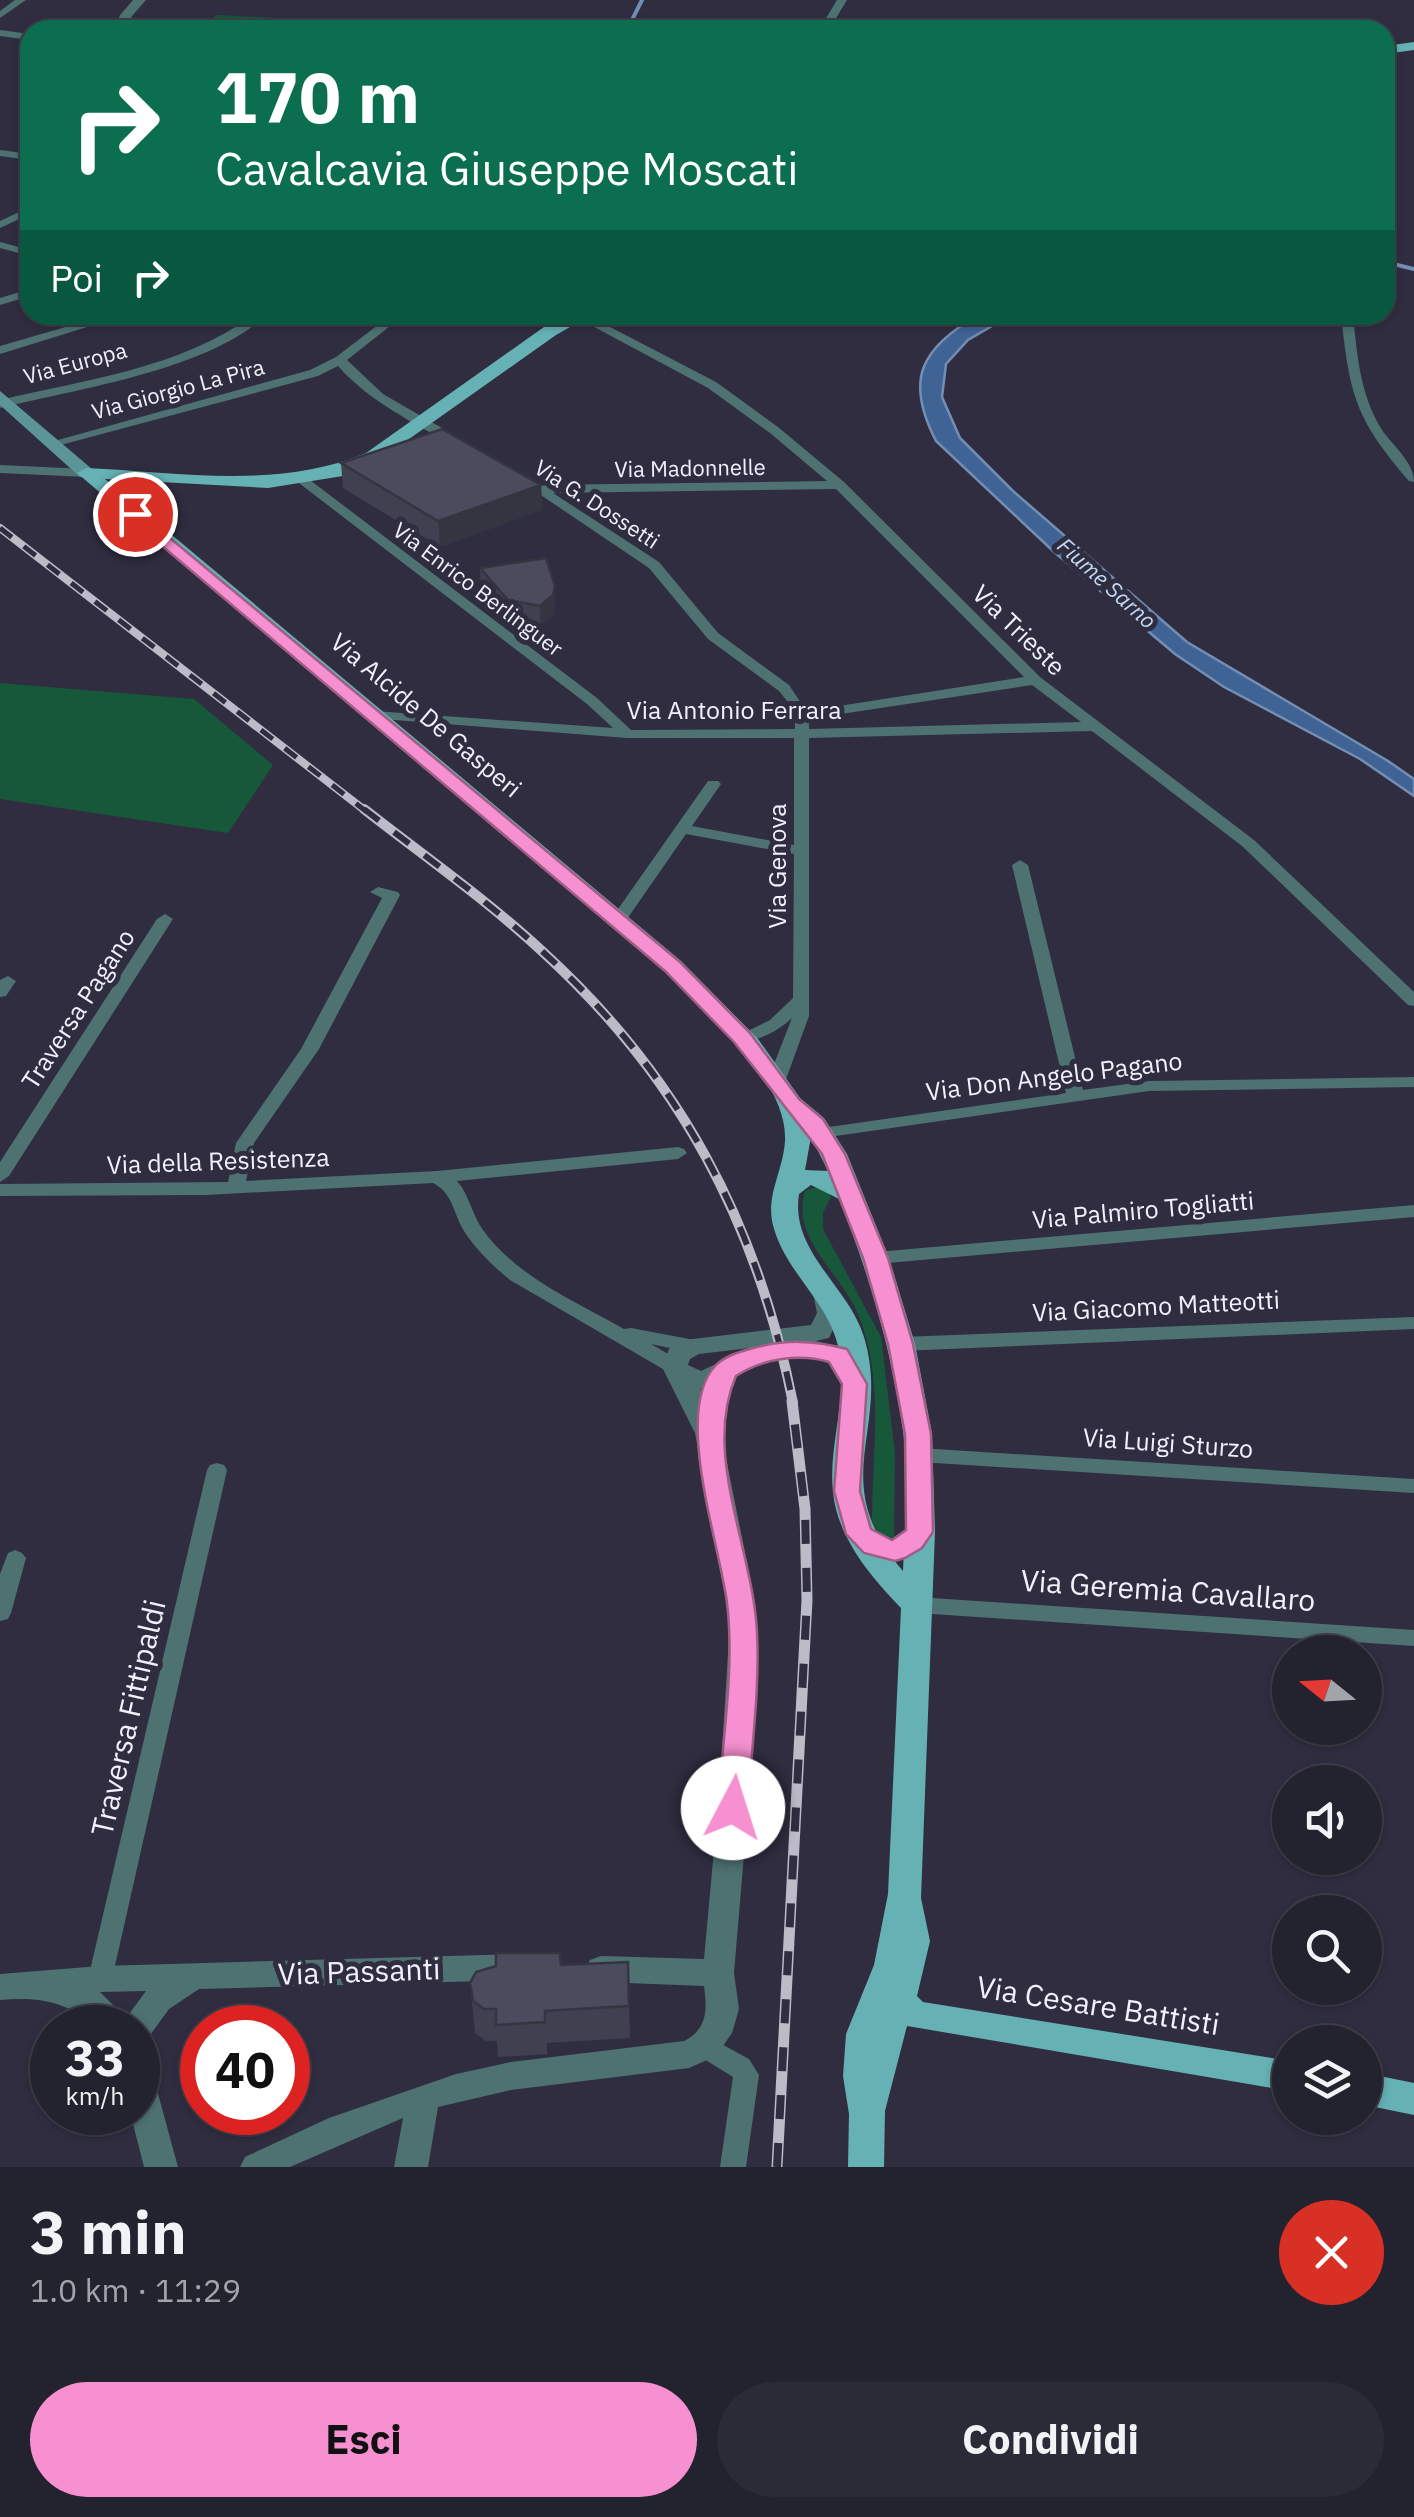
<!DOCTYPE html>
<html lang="it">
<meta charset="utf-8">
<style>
body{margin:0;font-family:"IBM Plex Sans",sans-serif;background:#2b2a37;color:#f1f3f6;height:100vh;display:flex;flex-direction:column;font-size:38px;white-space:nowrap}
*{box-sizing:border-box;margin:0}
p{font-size:32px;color:#a3a4aa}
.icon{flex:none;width:55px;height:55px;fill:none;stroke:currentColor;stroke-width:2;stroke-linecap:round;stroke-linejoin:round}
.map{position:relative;height:2167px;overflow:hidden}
.details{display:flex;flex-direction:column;background:#23222f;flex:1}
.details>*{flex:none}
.banner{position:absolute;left:20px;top:20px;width:1375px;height:305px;border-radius:30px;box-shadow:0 2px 8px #0004,0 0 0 2px #403f4b;background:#0b6e4f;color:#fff;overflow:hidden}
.needle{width:65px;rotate:288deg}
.tools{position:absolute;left:1272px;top:1635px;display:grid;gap:20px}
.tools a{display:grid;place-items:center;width:110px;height:110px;border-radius:50%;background:#23222f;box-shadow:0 2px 8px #0004,0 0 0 2px #403f4b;font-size:50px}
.speed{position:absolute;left:30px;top:2005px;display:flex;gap:20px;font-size:50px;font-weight:700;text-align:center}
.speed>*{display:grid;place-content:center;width:130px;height:130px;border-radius:50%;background:#23222f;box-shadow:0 2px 8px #0004,0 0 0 2px #403f4b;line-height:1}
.speed small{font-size:25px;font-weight:400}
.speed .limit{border:15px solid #d22;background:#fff;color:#111}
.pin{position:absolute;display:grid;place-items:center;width:85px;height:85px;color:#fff;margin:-42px;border:5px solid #fff;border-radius:50%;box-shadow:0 2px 10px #0007}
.me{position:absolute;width:110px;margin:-55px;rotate:5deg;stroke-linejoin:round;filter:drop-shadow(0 0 8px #0008)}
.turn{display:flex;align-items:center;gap:35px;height:210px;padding:0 30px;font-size:45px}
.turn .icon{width:130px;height:130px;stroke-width:2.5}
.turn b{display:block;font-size:70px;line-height:85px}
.then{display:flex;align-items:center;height:95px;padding:0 30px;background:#0003;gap:20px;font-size:38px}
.round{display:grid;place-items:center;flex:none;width:105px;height:105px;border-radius:52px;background:#2b2a37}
.head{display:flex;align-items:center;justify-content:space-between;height:170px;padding:0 30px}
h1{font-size:60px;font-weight:700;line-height:75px}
.action{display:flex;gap:20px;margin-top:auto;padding:20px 30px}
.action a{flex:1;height:115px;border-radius:60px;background:#f690d0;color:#111;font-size:40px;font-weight:700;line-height:115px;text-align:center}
.action a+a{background:#2b2a37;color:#f1f3f6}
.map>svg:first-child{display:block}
.green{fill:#165839}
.water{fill:#3f6394;stroke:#748eb3;stroke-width:2.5}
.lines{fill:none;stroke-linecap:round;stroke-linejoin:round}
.stream{stroke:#748eb3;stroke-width:4}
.minor{fill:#4e7172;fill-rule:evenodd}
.tertiary{fill:#4e7172;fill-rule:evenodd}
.secondary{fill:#5c9598;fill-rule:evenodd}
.primary{fill:#65b1b4;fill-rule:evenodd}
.rail-far2-casing{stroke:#bcbbc8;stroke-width:8}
.rail-far1-casing{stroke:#bcbbc8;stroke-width:10}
.rail-casing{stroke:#bcbbc8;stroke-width:11}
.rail-far2{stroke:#2f2d3f;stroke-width:5;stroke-dasharray:15;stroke-linecap:butt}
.rail-far1{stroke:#2f2d3f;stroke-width:6;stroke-dasharray:19;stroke-linecap:butt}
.rail{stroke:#2f2d3f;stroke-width:8;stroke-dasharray:24;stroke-linecap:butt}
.wall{fill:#414050}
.shaded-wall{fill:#353441}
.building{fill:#4c4a5d;stroke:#353441;stroke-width:2.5}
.route{fill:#f690d0;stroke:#a05e87;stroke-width:2.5}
.labels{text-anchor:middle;stroke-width:10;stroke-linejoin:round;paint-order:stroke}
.far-street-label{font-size:22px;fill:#f1f1fc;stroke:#2f2d3f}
.far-water-label{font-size:22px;font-style:italic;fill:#c3d9f7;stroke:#2f2d3f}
.street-label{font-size:25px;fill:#f1f1fc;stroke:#2f2d3f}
.near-street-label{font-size:30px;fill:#f1f1fc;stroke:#2f2d3f}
</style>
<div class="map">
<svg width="1414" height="2167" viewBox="0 0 1414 2167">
<rect width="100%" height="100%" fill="#2f2d3f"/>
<!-- green -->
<g class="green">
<path d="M216 15 299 19 290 30H203Z"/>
<path d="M0 683 194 699 273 765 228 833 0 799Z"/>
<path d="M812 1188H824L831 1197 823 1213V1229L881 1337 895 1453 894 1538 878 1537 872 1521C872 1451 885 1380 858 1314 841 1273 790 1238 805 1191Z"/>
</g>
<!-- water -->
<path class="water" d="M978 315H1011L968 340 946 364 942 397 960 438 1013 491 1187 642 1388 761 1414 779V796L1360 759 1224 687 1175 654 1053 551 936 441C904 379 921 349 978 315Z"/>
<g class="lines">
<!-- stream -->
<g class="stream">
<path d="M627 30 642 0"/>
<path d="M1385 262 1414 269"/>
</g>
<!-- minor -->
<g class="minor">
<path d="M15 0H26L0 18V11Z"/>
<path d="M837 0H847L829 30H819Z"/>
<path d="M385 23 468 27 473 30H362Z"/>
<path d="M0 30 30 34V40L0 36Z"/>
<path d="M0 150 30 154V160L0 156Z"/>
<path d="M30 207V214L0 228V221Z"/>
<path d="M0 242 30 250V256L0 248Z"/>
<path d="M30 289V296L0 305V298Z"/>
<path d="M107 315H126L0 354V346Z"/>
<path d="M253 315H266C209 370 76 389 0 408V400C84 380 182 368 253 315Z"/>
<path d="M391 315H404L347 360 383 394 461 439V445H453C412 422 369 401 338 366L318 376 57 446 47 443 310 370 336 357Z"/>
<path d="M572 315H587L716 382 778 427 844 482 1040 677 1254 840 1414 992V1006L1408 1005 1242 846 1092 731 809 738V1016L785 1082 782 1086H770L767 1082 792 1018C779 1031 755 1043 736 1042L733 1038 770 1020 793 998 794 854 686 834 625 922H613L611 919 708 781H718L721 784 692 826 794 845V738H627L369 718V712L374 711 613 728 587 704 295 480 301 476 306 477 597 698 631 730 795 729V711L779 691 708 639 649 568 517 479 518 476H528L541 485 827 481 770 433 708 388ZM836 489 1024 677 839 706 809 715 789 685 718 633 659 562 553 493ZM1032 685 1081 722 809 729V724L841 714Z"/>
<path d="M1341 315H1353C1357 354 1360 395 1382 430 1393 446 1414 462 1414 482L1409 481C1355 418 1350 396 1341 315Z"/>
<path d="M0 465 86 469 92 473 86 477 0 473Z"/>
<path d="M1020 860 1028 865 1083 1090 1149 1081 1414 1077V1087L1149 1091 822 1138 816 1137 813 1133 822 1128 1066 1093 1012 865Z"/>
<path d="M378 887 398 892 400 895 319 1049 254 1143 246 1181 437 1171 678 1147 684 1149 687 1153 678 1159 457 1181C469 1194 472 1215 483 1230 517 1277 575 1301 624 1329L631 1328 700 1341 703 1346 700 1351 693 1353 651 1344 682 1362 685 1367 682 1372H668L510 1280C493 1266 476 1250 464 1231 453 1213 453 1193 433 1183L206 1195 0 1196V1184L228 1182 236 1143 301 1049 382 898 370 892Z"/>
<path d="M165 914 173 919 9 1176 0 1182V1162L157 919Z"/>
<path d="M8 976 16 981 6 996 0 997V980Z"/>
<path d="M1414 1205V1217L876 1264 867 1258 876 1252Z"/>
<path d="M1414 1317V1329L901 1351 894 1349 891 1344 894 1339 901 1337Z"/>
<path d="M919 1448 1414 1479V1493L919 1462 912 1460 909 1455 912 1450Z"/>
<path d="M217 1463 224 1465 227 1470 112 1979 109 1986 100 1989 91 1986 88 1979 207 1470 210 1465Z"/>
<path d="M15 1550 22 1553 26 1558 11 1613 8 1619 0 1621V1574L8 1553Z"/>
<path d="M917 1597 1414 1630V1646L917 1613 909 1611 906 1605 909 1599Z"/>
<path d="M705 2035 749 2059 759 2075 746 2167H720L733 2077 696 2054 693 2046 696 2038Z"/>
</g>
<!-- tertiary -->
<g class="tertiary">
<path d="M133 0H146L132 16 126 30H114L120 15Z"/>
<path d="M825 1285 837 1293 841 1313 829 1338 816 1341 848 1349 867 1384 863 1390H845L829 1361C769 1343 749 1380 700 1389L721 1433 755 1602 757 1636 750 1784 734 1973 739 2009 732 2033 716 2056 689 2068 511 2090 438 2107 428 2167H394L403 2118 290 2167H240L245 2157 329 2118 456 2074 511 2062 684 2041C708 2029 707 2009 704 1986L601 1982 590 1978 585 1969 590 1960 601 1956 704 1959 720 1784 729 1636 727 1602 695 1433 662 1367 669 1349 684 1340 811 1325 817 1313 813 1293ZM750 1348 701 1371 688 1365 690 1359 699 1354Z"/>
<path d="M519 1954 530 1958 535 1967 530 1976 519 1980 199 1989 169 2009 148 2038 138 2041V2028H94C68 2000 36 1997 0 2000V1974L100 1966ZM146 1991 126 2018 100 1992Z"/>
<path d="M138 2065 149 2069 154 2079 178 2167H144L130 2112H138Z"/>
</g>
<!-- secondary -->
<path class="secondary" d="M0 391 92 469V477H80L0 405Z"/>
<!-- primary -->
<g class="primary">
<path d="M1414 42V50L1385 54V46Z"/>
<path d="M570 315H591L556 335 378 461 343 476 268 488 105 479 681 961 758 1039 800 1098 824 1118 847 1154 889 1258 915 1344 932 1434 935 1532 921 1898 930 1941 917 1996 923 2002 1290 2061V2091L907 2026 885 2111 884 2167H848L849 2114 843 2076 846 2034 874 1965 888 1894 901 1608C871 1577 837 1537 833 1492 828 1447 847 1402 840 1356 833 1305 788 1276 774 1229 764 1197 783 1173 785 1141 788 1079 705 1011 665 971L77 473 86 468C178 472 278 490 366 453L544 327ZM811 1137 828 1171 805 1170ZM811 1185 839 1199C869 1274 892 1351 903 1431 909 1476 905 1526 903 1571 824 1479 892 1431 864 1337 848 1285 790 1252 799 1194Z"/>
<path d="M1365 2073 1414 2083V2115L1365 2105Z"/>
</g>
<!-- rail-far2 casing -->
<g class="rail-far2-casing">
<path id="rail-far2" d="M0 528 367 812"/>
</g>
<!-- rail-far1 casing -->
<g class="rail-far1-casing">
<path id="rail-far1" d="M364 809C424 856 487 900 543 952 680 1077 757 1223 793 1403"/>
</g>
<!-- rail casing -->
<g class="rail-casing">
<path id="rail" d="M777 2167 807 1600 805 1509 792 1401"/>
</g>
<!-- rail-far2 -->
<use href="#rail-far2" class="rail-far2"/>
<!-- rail-far1 -->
<use href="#rail-far1" class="rail-far1"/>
<!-- rail -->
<use href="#rail" class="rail"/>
</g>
<!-- wall -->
<g class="wall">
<path d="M341 463 541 485 542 510 440 547 343 488Z"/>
<path d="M480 568 555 605 554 615 540 625 508 620 481 588Z"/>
<path d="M628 1962 630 2038 547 2043V2054L498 2057 497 2041H486L475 2033 470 1983 561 1965Z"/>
</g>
<!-- shaded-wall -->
<g class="shaded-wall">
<path d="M541 485 542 510 440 547 438 521Z"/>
<path d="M555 586V605L554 615 540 625V606Z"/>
</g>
<!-- building -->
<g class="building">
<path d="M442 429 541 485 438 521 341 463Z"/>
<path d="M546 558 555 586 553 595 540 606 508 600 480 568Z"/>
<path d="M496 1953H560L561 1965 628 1962 629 2006 545 2011V2022L496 2025V2009H484L473 2001 470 1983 476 1972 496 1966Z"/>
</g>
<!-- route -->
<path class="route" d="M135 509 680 962 750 1033 799 1099 823 1119 845 1154 888 1258 913 1344 931 1434 933 1532 922 1548 905 1558 895 1561 864 1553 846 1534 834 1491 842 1384 829 1362C798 1353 762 1359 736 1376 702 1454 753 1549 757 1632 760 1690 751 1751 748 1808L744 1817 733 1820 723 1817 718 1808C722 1742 735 1669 727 1603 720 1545 672 1410 716 1365 725 1356 739 1352 750 1349 784 1339 814 1340 847 1349L867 1384 860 1491 871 1529 892 1540 906 1530 905 1434 888 1344 863 1258 822 1154 734 1042 665 971 129 518V511Z"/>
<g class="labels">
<!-- far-street labels -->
<g class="far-street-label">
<text transform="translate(75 363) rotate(-15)" y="8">Via Europa</text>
<text transform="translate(178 389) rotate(-15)" y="8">Via Giorgio La Pira</text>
<text transform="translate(690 468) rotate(-1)" y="8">Via Madonnelle</text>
<text transform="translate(597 504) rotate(33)" y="8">Via G. Dossetti</text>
<text transform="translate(478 589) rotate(37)" y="8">Via Enrico Berlinguer</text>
</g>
<!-- far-water labels -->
<g class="far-water-label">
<text transform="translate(1107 583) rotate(42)" y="8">Fiume Sarno</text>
</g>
<!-- street labels -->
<g class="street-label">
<text transform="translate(1019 630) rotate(44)" y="9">Via Trieste</text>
<text x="734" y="719">Via Antonio Ferrara</text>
<text transform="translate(426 715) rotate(40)" y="9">Via Alcide De Gasperi</text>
<text transform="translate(777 866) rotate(-90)" y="9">Via Genova</text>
<text transform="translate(78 1009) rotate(-57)" y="9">Traversa Pagano</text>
<text transform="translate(1054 1076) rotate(-7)" y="9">Via Don Angelo Pagano</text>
<text transform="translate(218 1161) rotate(-2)" y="9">Via della Resistenza</text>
<text transform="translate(1143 1210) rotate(-5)" y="9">Via Palmiro Togliatti</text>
<text transform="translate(1156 1306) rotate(-3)" y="9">Via Giacomo Matteotti</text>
<text transform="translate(1168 1443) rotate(4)" y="9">Via Luigi Sturzo</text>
</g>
<!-- near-street labels -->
<g class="near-street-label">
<text transform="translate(1168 1591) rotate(4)" y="10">Via Geremia Cavallaro</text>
<text transform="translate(129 1718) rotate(-77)" y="10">Traversa Fittipaldi</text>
<text transform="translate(359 1972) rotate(-2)" y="10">Via Passanti</text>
<text transform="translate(1098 2006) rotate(9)" y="10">Via Cesare Battisti</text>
</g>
</g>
</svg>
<div class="tools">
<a><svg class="needle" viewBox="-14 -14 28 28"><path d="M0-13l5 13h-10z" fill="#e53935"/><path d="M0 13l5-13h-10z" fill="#a3a4aa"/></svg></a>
<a><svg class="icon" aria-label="sound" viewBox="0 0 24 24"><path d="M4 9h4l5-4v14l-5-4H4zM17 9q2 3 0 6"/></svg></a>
<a><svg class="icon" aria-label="search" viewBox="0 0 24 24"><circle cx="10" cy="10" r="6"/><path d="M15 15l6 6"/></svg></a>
<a><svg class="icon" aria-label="layers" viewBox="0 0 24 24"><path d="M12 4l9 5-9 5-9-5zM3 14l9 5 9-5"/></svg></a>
</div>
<div class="speed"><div>33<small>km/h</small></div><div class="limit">40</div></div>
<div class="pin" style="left:135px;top:514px;background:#d93025"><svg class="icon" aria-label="arrive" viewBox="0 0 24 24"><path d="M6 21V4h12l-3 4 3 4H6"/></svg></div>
<svg class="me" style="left:733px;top:1808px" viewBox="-20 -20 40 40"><circle r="19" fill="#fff"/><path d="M0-13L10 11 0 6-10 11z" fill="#f690d0"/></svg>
<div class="banner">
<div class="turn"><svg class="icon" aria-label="right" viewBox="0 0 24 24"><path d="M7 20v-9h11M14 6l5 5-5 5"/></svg><div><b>170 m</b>Cavalcavia Giuseppe Moscati</div></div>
<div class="then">Poi<svg class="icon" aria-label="right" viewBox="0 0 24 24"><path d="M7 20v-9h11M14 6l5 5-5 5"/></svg></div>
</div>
</div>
<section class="details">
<div class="head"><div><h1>3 min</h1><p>1.0 km · 11:29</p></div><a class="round" style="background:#d93025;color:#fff"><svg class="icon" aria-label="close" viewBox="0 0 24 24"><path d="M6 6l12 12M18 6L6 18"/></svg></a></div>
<div class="action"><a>Esci</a><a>Condividi</a></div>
</section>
